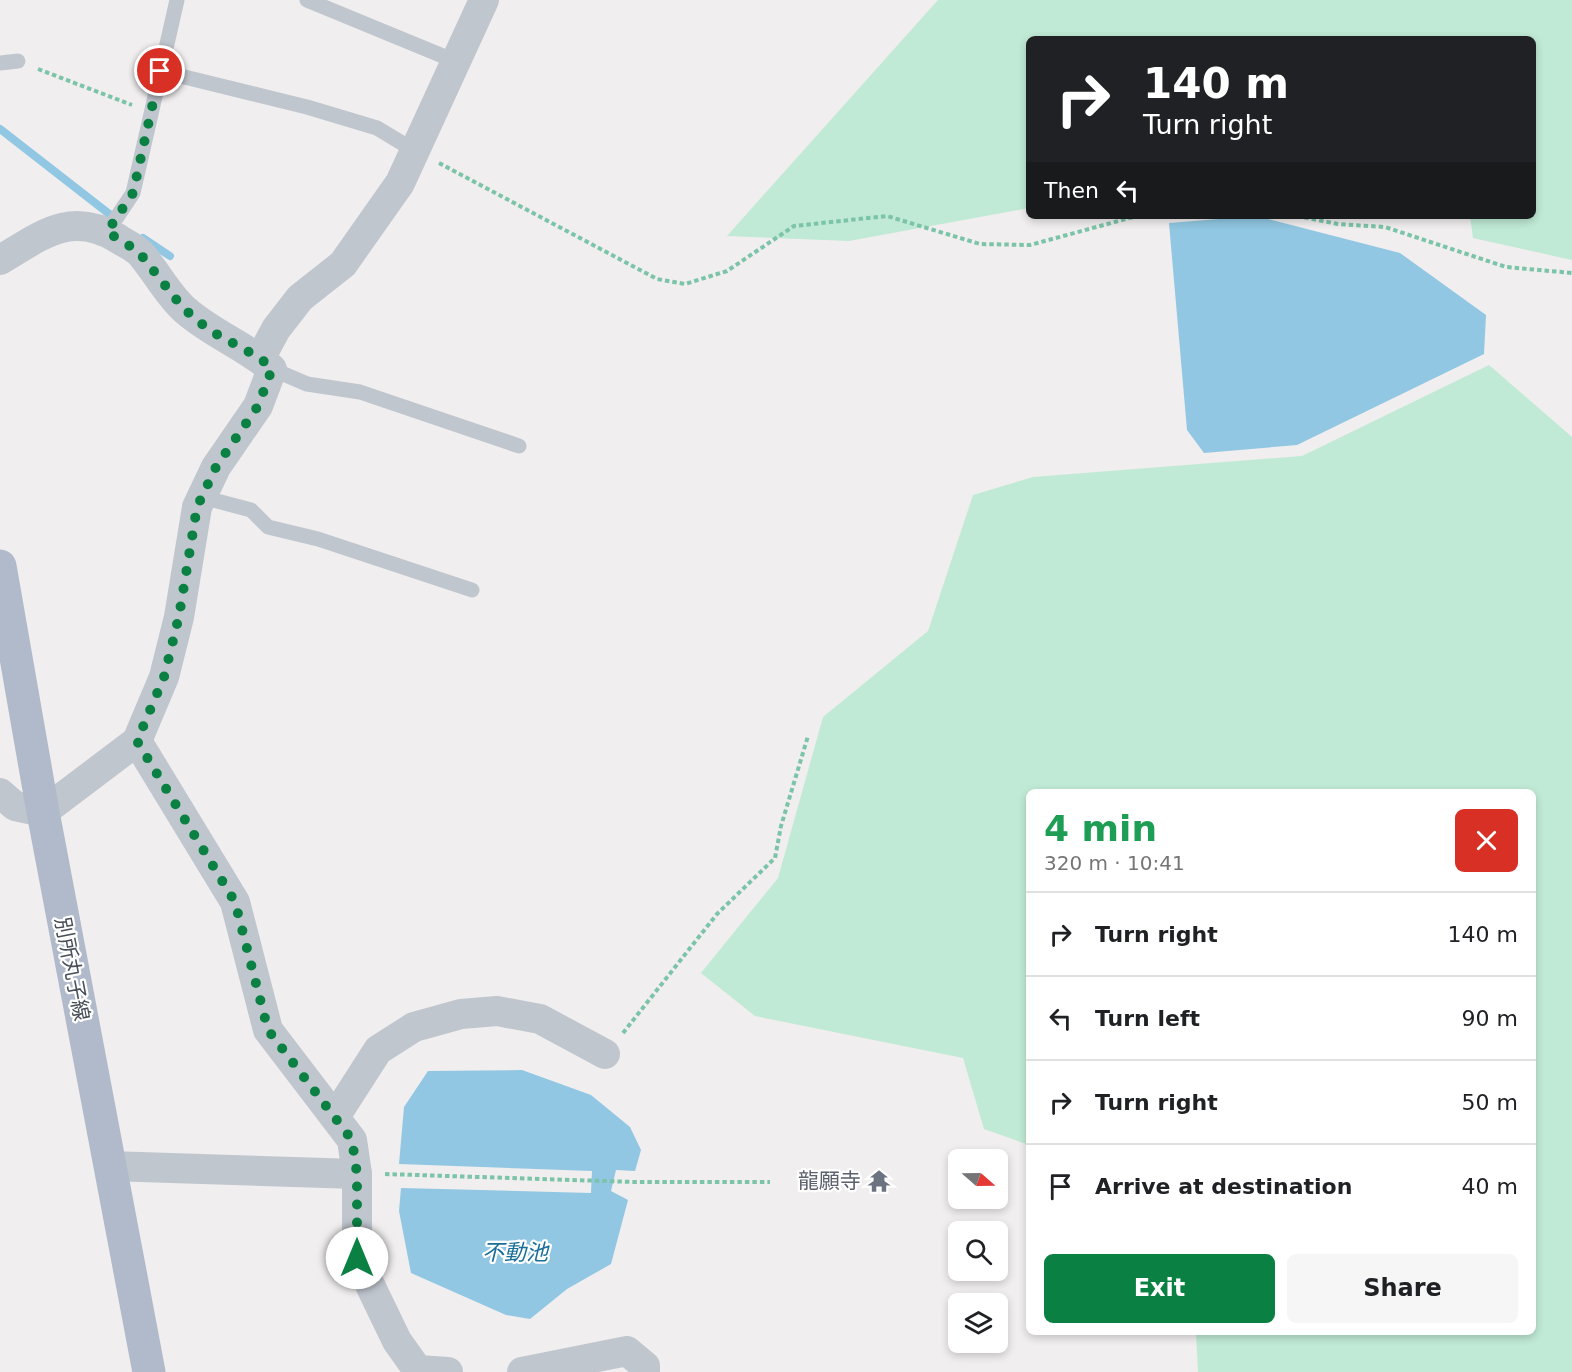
<!DOCTYPE html>
<meta charset="utf-8">
<style>
body{margin:0;font-family:"DejaVu Sans","Noto Sans JP",sans-serif;background:#f6f6f6;color:#202124;height:100vh;display:flex;flex-direction:column;font-size:22px;white-space:nowrap}
*{box-sizing:border-box;margin:0}
p{font-size:20px;color:#757577}
.icon{flex:none;width:33px;height:33px;fill:none;stroke:currentColor;stroke-width:2;stroke-linecap:round;stroke-linejoin:round}
.map{position:relative;flex:1;overflow:hidden}
.details{position:absolute;left:1026px;top:789px;width:510px;height:546px;display:flex;flex-direction:column;background:#fff;border-radius:9px;box-shadow:0 3px 9px #0003}
.details>*{flex:none}
.guide{position:absolute;left:1026px;top:36px;width:510px;height:183px;border-radius:9px;box-shadow:0 3px 9px #0003;background:#202124;color:#fff;overflow:hidden}
.needle{width:39px;rotate:110deg}
.buttons{position:absolute;left:948px;top:1149px;display:grid;gap:12px}
.buttons a{display:grid;place-items:center;width:60px;height:60px;border-radius:9px;background:#fff;box-shadow:0 3px 9px #0003;font-size:30px}
.pin{position:absolute;display:grid;place-items:center;width:51px;height:51px;color:#fff;margin:-26px;border:3px solid #fff;border-radius:50%;box-shadow:0 2px 6px #0007}
.me{position:absolute;width:66px;margin:-33px;rotate:0deg;stroke-linejoin:round;filter:drop-shadow(0 0 4px #0008)}
.turn{display:flex;align-items:center;gap:21px;height:126px;padding:0 18px;font-size:27px}
.turn .icon{width:78px;height:78px;stroke-width:2.5}
.turn b{display:block;font-size:42px;line-height:51px}
.then{display:flex;align-items:center;height:57px;padding:0 18px;background:#0003;gap:12px;font-size:22px}
.round{display:grid;place-items:center;flex:none;width:63px;height:63px;border-radius:9px;background:#f6f6f6}
.overview{display:flex;align-items:center;justify-content:space-between;height:102px;padding:0 18px}
h1{font-size:36px;font-weight:700;line-height:45px;color:#1e9e55}
.primary-button{display:flex;gap:12px;margin-top:auto;padding:12px 18px}
.primary-button a{flex:1;height:69px;border-radius:9px;background:#0b8043;color:#fff;font-size:24px;font-weight:700;line-height:69px;text-align:center}
.primary-button a+a{background:#f6f6f6;color:#202124}
ul{padding:0;list-style:none}
li{display:flex;align-items:center;gap:18px;height:84px;padding:0 18px;border-top:2px solid #e0e0e0}
li div{flex:1}
li b{display:block;font-size:22px}
li em{font-style:normal}
.map>svg:first-child{display:block}
.green{fill:#c0ead5}
.water{fill:#91c7e2}
.lines{fill:none;stroke-linecap:round;stroke-linejoin:round}
.stream{stroke:#91c7e2;stroke-width:8}
.path{stroke:#7cc4a9;stroke-width:4;stroke-dasharray:4.5 3;stroke-linecap:butt}
.lane{stroke:#c0c6ce;stroke-width:15}
.street{stroke:#c0c6ce;stroke-width:30}
.primary{stroke:#b0baca;stroke-width:33}
.route{stroke:#0b8043;stroke-width:10;stroke-dasharray:0 18}
.labels{text-anchor:middle;stroke-width:4.5;stroke-linejoin:round;paint-order:stroke}
.street-label{font-size:21px;fill:#484f59;stroke:#fff}
.worship-label{font-size:21px;fill:#5b616d;stroke:#fff;text-anchor:end}
.water-label{font-size:22px;font-style:italic;fill:#1a6f99;stroke:#fff}
</style>
<div class="map">
<svg width="1572" height="1372" viewBox="0 0 1572 1372">
<rect width="100%" height="100%" fill="#f0eeee"/>
<!-- green -->
<g class="green">
<path d="M938 0H1572V260L1473 238 1470 216H1533V39H1029V208L849 241 727 236Z"/>
<path d="M1489 365 1572 437V1372H1198L1196 1332H1533V792H1029V1145L984 1129 963 1058 755 1016 701 973 778 878 823 717 928 631 973 495 1033 477 1302 456Z"/>
</g>
<!-- water -->
<g class="water">
<path d="M1256 216 1400 253 1486 315 1484 354 1297 445 1204 453 1187 430 1169 223Z"/>
<path d="M522 1070 591 1095 630 1127 641 1150 635 1171 616 1170 611 1191 628 1200 611 1264 567 1289 530 1319 506 1315 411 1273 399 1211 401 1188 591 1193 592 1171 399 1164 404 1107 428 1071Z"/>
</g>
<g class="lines">
<!-- stream -->
<g class="stream">
<path d="M0 129 117 220"/>
<path d="M143 238 170 256"/>
</g>
<!-- path -->
<g class="path">
<path d="M38 69 132 105"/>
<path d="M439 163 657 279 685 284 727 271 794 226 887 216 980 244 1030 245 1137 216"/>
<path d="M1297 216 1338 224 1385 227 1506 267 1572 273"/>
<path d="M623 1033 717 914 775 858 781 826 808 736"/>
<path d="M385 1174 635 1182H770"/>
</g>
<!-- lane -->
<g class="lane">
<path d="M307 0 455 61"/>
<path d="M0 63 18 61"/>
<path d="M160 71 307 107 377 128 415 151"/>
<path d="M107 232 133 193 177 0"/>
<path d="M272 369 307 384 360 392 519 446"/>
<path d="M202 497 251 510 268 527 318 539 472 590"/>
</g>
<!-- street -->
<g class="street">
<path d="M0 260C41 236 70 210 117 238 124 243 134 247 140 253 156 271 167 294 185 310 212 334 246 346 272 369L258 406 216 467 197 507 179 617 164 677 137 741 43 812 15 806 0 793"/>
<path d="M260 359 276 329 300 298 343 264 400 183 484 0"/>
<path d="M137 741 235 902 268 1030 352 1140 357 1174V1258L397 1341 419 1372"/>
<path d="M335 1117 378 1050 414 1027 461 1014 497 1011 540 1019 605 1054"/>
<path d="M109 1166 357 1174"/>
<path d="M418 1370 448 1372"/>
<path d="M522 1372 627 1351 645 1366V1372"/>
</g>
<!-- primary -->
<path class="primary" d="M0 566 43 812 149 1372"/>
</g>
<g class="lines">
<!-- route -->
<path class="route" d="M160 71 133 193 107 232 138 251 183 308 209 330 260 358 272 369 258 406 216 467 197 507 179 616 169 657 164 677 137 741 235 902 268 1030 352 1140 357 1174V1258"/>
</g>
<!-- icons -->
<defs>
<g id="temple-bare" transform="scale(1.8)"><path d="M0-6L5-2H3V0L6.5 2.5H4V6H1.5V3h-3V6H-4V2.5H-6.5L-3 0V-2H-5Z" fill="#6b7280" stroke="#fff" stroke-width="2.5" paint-order="stroke"/></g>
</defs>
<g fill-rule="evenodd">
<use href="#temple-bare" x="879" y="1181"/>
</g>
<g class="labels">
<!-- street labels -->
<g class="street-label">
<text transform="translate(72 969) rotate(79)" y="7">別所丸子線</text>
</g>
<!-- worship labels -->
<g class="worship-label">
<text x="861" y="1188">龍願寺</text>
</g>
<!-- water labels -->
<g class="water-label">
<text x="515" y="1260">不動池</text>
</g>
</g>
</svg>
<div class="buttons">
<a><svg class="needle" viewBox="-14 -14 28 28"><path d="M0-13l5 13h-10z" fill="#e53935"/><path d="M0 13l5-13h-10z" fill="#757577"/></svg></a>
<a><svg class="icon" aria-label="search" viewBox="0 0 24 24"><circle cx="10" cy="10" r="6"/><path d="M15 15l6 6"/></svg></a>
<a><svg class="icon" aria-label="layers" viewBox="0 0 24 24"><path d="M12 4l9 5-9 5-9-5zM3 14l9 5 9-5"/></svg></a>
</div>
<div class="pin" style="left:160px;top:71px;background:#d93025"><svg class="icon" aria-label="arrive" viewBox="0 0 24 24"><path d="M6 21V4h12l-3 4 3 4H6"/></svg></div>
<svg class="me" style="left:357px;top:1258px" viewBox="-20 -20 40 40"><circle r="19" fill="#fff"/><path d="M0-13L10 11 0 6-10 11z" fill="#0b8043"/></svg>
<div class="guide">
<div class="turn"><svg class="icon" aria-label="right" viewBox="0 0 24 24"><path d="M7 20v-9h11M14 6l5 5-5 5"/></svg><div><b>140 m</b>Turn right</div></div>
<div class="then">Then<svg class="icon" aria-label="left" viewBox="0 0 24 24"><path d="M17 20v-9H6M10 6l-5 5 5 5"/></svg></div>
</div>
<section class="details">
<div class="overview"><div><h1>4 min</h1><p>320 m · 10:41</p></div><a class="round" style="background:#d93025;color:#fff"><svg class="icon" aria-label="close" viewBox="0 0 24 24"><path d="M6 6l12 12M18 6L6 18"/></svg></a></div>
<ul>
<li><svg class="icon" aria-label="right" viewBox="0 0 24 24"><path d="M7 20v-9h11M14 6l5 5-5 5"/></svg><div><b>Turn right</b></div><em>140 m</em></li>
<li><svg class="icon" aria-label="left" viewBox="0 0 24 24"><path d="M17 20v-9H6M10 6l-5 5 5 5"/></svg><div><b>Turn left</b></div><em>90 m</em></li>
<li><svg class="icon" aria-label="right" viewBox="0 0 24 24"><path d="M7 20v-9h11M14 6l5 5-5 5"/></svg><div><b>Turn right</b></div><em>50 m</em></li>
<li><svg class="icon" aria-label="arrive" viewBox="0 0 24 24"><path d="M6 21V4h12l-3 4 3 4H6"/></svg><div><b>Arrive at destination</b></div><em>40 m</em></li>
</ul>
<div class="primary-button"><a>Exit</a><a>Share</a></div>
</section>
</div>
